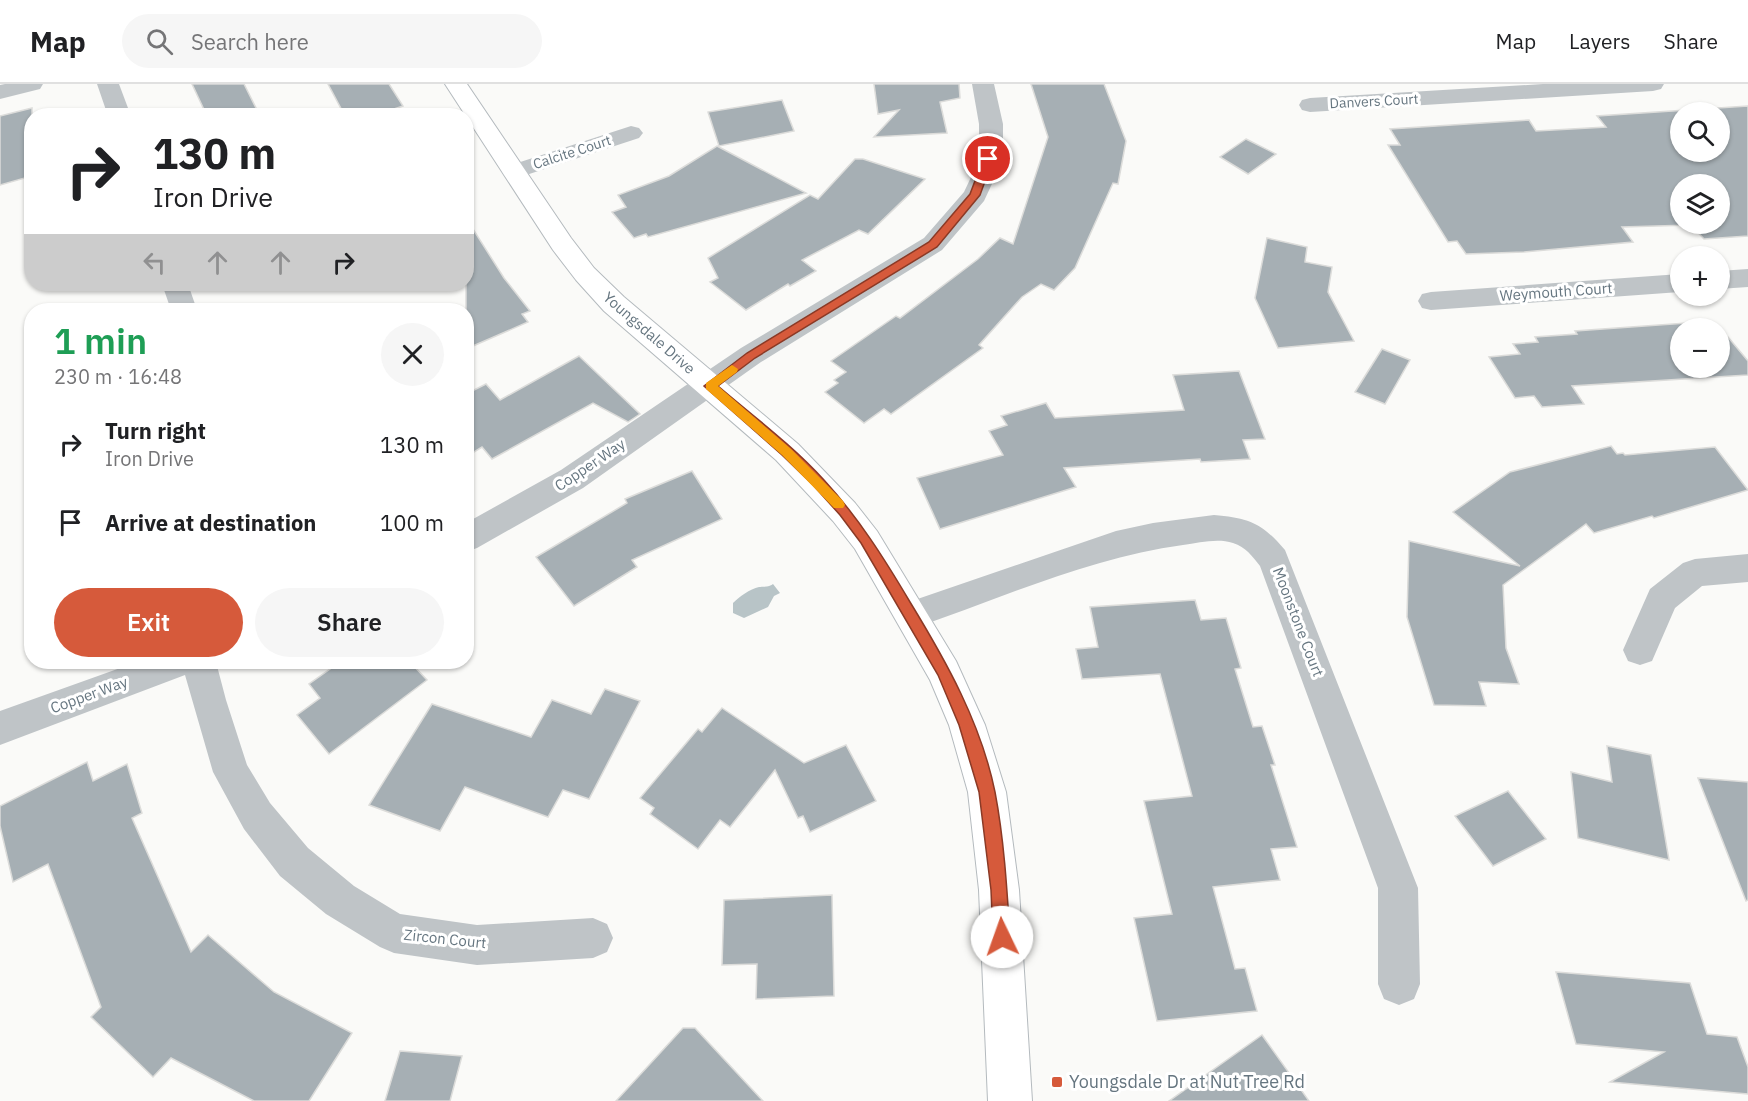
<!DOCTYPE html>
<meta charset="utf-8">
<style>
body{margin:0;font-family:"IBM Plex Sans",sans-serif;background:#f6f6f6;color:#202124;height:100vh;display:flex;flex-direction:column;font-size:22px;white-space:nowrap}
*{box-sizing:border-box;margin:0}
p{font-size:20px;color:#757577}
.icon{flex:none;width:33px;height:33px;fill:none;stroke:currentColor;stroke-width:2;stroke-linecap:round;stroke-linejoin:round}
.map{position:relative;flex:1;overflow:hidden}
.sheet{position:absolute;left:24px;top:219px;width:450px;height:366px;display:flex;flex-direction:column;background:#fff;border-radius:24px;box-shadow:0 2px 4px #0004}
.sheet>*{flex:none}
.hud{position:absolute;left:24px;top:24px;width:450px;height:183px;border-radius:24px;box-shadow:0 2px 4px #0004;background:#fff;color:#202124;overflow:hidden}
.controls{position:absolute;left:1670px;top:18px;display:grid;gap:12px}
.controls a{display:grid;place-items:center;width:60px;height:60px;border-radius:50%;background:#fff;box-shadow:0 2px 4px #0004;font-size:30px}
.pin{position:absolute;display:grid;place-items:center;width:51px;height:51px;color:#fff;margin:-26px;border:3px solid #fff;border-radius:50%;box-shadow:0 2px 6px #0007}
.me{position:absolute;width:66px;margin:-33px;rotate:357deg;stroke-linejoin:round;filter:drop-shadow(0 0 4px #0008)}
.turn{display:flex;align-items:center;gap:21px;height:126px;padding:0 30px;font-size:27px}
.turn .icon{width:78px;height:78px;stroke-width:2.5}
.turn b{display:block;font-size:42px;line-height:51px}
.lanes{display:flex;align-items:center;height:57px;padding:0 30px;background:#0003;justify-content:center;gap:30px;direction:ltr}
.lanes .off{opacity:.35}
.round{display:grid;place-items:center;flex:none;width:63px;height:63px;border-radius:32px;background:#f6f6f6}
.overview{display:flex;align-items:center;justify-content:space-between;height:102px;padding:0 30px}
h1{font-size:36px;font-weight:600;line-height:45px;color:#1e9e55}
.button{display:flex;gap:12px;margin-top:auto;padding:12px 30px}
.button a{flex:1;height:69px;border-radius:36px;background:#d65a3b;color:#fff;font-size:24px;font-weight:600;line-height:69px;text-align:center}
.button a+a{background:#f6f6f6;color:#202124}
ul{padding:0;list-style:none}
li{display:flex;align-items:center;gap:18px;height:78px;padding:0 30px}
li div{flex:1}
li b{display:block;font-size:22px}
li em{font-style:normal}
header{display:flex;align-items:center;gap:36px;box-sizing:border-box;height:84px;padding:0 30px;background:#fff;border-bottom:2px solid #e0e0e0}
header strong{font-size:28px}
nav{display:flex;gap:33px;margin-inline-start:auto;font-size:21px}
.search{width:420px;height:54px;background:#f6f6f6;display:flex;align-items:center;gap:15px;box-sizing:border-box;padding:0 21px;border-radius:33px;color:#757577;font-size:22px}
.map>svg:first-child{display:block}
.water{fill:#b8c4c7}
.building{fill:#a6afb4;stroke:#dcdcda;stroke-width:1.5;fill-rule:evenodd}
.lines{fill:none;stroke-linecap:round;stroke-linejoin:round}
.secondary-casing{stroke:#b4babe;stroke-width:2}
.street{fill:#bfc4c7;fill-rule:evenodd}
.secondary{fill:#fff;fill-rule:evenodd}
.route{fill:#d65a3b;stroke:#8b3a26;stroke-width:1.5}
.slow{fill:#f59e0b}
.poi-dot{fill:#d65a3b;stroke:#fff;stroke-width:2}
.labels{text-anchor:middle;stroke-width:6;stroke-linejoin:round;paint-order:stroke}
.far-street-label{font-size:14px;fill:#667680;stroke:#fff}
.street-label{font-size:15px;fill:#667680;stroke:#fff}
.near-poi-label{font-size:18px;fill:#667680;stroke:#fff;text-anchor:start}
</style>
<header>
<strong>Map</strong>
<div class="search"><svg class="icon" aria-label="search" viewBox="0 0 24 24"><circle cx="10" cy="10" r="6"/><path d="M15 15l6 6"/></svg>Search here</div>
<nav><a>Map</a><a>Layers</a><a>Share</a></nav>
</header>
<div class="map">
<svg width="1748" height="1017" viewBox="0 0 1748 1017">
<rect width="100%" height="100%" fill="#fafaf8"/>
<!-- water -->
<path class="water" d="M773 500 780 509 774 512 768 523 744 534 733 529V519C739 513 750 505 759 503 765 502 767 504 773 500Z"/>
<!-- building -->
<g class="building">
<path d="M192 0H244L260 32H207Z"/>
<path d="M328 0H389L403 22 373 32H345Z"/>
<path d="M874 0H959L960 14 940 18 947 49 874 53 899 26 878 30Z"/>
<path d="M1031 0H1104L1126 57 1118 100 1113 99 1075 184 1054 206 1041 200 1022 213 979 261 983 264 891 330 884 325 864 339 825 308 838 299 834 296 846 288 831 277 896 232 900 234 978 175 1000 154 1013 160 1048 53Z"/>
<path d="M782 16 794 47 719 62 708 28Z"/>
<path d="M1748 22V152L1704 155 1691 141 1622 143 1633 158 1524 168 1466 170 1457 157 1448 158 1388 61H1400L1390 45 1529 36 1536 47 1606 43 1597 32ZM1680 28H1719V68H1680ZM1680 100H1719V140H1680Z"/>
<path d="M32 24V92L0 101V32Z"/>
<path d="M1246 55 1276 70 1248 90 1220 73Z"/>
<path d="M717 62 806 109 648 153 646 150 634 154 612 128 626 123 618 111 669 92Z"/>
<path d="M855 75H863L925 95 868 150 859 146 802 176 816 187 790 202 788 200 746 226 710 198 718 194 708 174 810 111 818 115Z"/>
<path d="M466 134 504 194 530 227 522 230 528 238 466 265Z"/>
<path d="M1267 154 1307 163 1305 178 1332 183 1328 208 1354 257 1278 264 1255 214Z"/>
<path d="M1687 239 1691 244H1680V284H1719V253H1728L1748 277V291L1572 302 1584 320 1542 323 1534 312 1515 314 1489 273 1520 270 1513 260 1538 258 1535 253 1577 250 1575 247Z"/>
<path d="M1382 265 1410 276 1385 320 1355 308Z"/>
<path d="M579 272 640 330 628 338 593 319 492 375 482 363 466 373V310L486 300 500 316Z"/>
<path d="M1239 287 1265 355 1243 356 1250 375 1201 378 1200 375 1064 384 1076 403 940 445 917 394 1003 371 989 347 1007 341 1001 332 1046 319 1055 334 1184 326 1173 291Z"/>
<path d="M1611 362 1617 370 1623 369 1625 371 1715 363 1748 406 1654 434 1652 432 1594 449 1586 440 1503 501 1506 564 1519 600 1479 598 1486 622 1434 621 1407 533 1409 457 1520 482 1453 428 1510 388Z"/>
<path d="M692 387 722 435 632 476 637 483 574 522 536 473 627 419 625 415Z"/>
<path d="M1195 516 1201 536 1226 534 1241 584 1235 585 1253 643 1262 642 1275 681H1271L1297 763 1271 765 1280 796 1213 803 1235 885 1245 884 1257 927 1157 937 1134 834 1172 830 1144 717 1192 712 1160 590 1082 595 1076 565 1098 563 1090 523Z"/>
<path d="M340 578H410L427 596 329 670 297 631 320 614 309 600Z"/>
<path d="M605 605 640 617 589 715 563 706 548 733 465 703 440 747 369 721 432 620 531 653 552 616 591 630Z"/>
<path d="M722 624 804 679 846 661 876 717 810 748 803 732 798 734 775 686 730 743 720 736 698 765 650 730 654 724 640 714 698 645 702 648Z"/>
<path d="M1607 662 1651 671 1669 776 1578 754 1571 688 1612 698Z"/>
<path d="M87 678 93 697 127 680 142 729 132 734 191 868 208 851 274 908 352 949 309 1017H254L171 974 153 993 91 933 101 923 48 780 13 798 0 742V722Z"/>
<path d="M1698 694 1748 698V816L1746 817Z"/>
<path d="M1508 707 1546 755 1493 782 1455 732Z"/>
<path d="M832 811 834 912 756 915 757 880 722 881 724 816Z"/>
<path d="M1556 888 1690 899 1707 950 1737 953 1748 983V1010L1610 998 1664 968 1576 960Z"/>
<path d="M683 944H695L763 1017H616Z"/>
<path d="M1262 951 1309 1017H1169Z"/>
<path d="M400 967 462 972 450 1017H385Z"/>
</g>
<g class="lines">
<!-- secondary casing -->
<g class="secondary-casing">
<path id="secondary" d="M445 0H467L571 154 594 184 624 213 798 360 855 419 877 447 956 577 985 641 1006 708 1019 806 1032 1017H988L979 806 968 708 949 641 930 596 855 465 833 437 776 376 604 227 576 196 553 166Z"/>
</g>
<!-- street -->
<g class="street">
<path d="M5 0H43L40 5 0 15V1Z"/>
<path d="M97 0H119L131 32H108Z"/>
<path d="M972 0H994L1003 40V61L997 89 984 117 942 166 761 278 583 404 477 464 466 468V439L561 386 741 264 924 154 964 108 973 89 979 61V40Z"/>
<path d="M1543 0H1664L1661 5 1653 7 1310 28 1302 26 1299 21 1302 16 1310 14Z"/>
<path d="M631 42 639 44 643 49 639 54 514 95 505 93 502 88 505 83Z"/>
<path d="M1748 185V203L1719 205V187Z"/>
<path d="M1680 190V208L1431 226 1422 224 1418 217 1422 210 1431 208Z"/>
<path d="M162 200H188L197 226H171Z"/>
<path d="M1214 431C1249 434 1262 439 1285 466L1418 804 1420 900 1414 915 1399 921 1384 915 1378 900V804L1260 482C1252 472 1246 463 1233 459 1217 454 1199 459 1183 461 1091 473 999 515 912 545L900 541 895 531 900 521 1116 447 1153 439Z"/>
<path d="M1748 470V498L1702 502 1675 524 1652 577 1640 581 1628 577 1623 566 1650 505 1683 479 1695 475Z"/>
<path d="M137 578H216L226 616 247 681 270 719 308 764 354 802 400 830 477 841 593 834 607 840 613 854 607 868 593 874 477 881 394 869 380 863 326 830 280 792 244 745 213 688 185 591 0 661V627Z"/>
</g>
<!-- secondary -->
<use href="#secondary" class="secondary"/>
</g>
<!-- route -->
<path class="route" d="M984 73 993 75 980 111 937 163 755 274 718 302C753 332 792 361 824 396 858 433 884 474 910 518 946 577 981 639 995 708 1004 755 1007 805 1010 853L1007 859 1002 861 996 859 993 853 991 806 979 708 959 641 938 591 861 459 840 431 813 401 782 371 704 302 747 269 929 158 970 110Z"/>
<!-- slow -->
<path class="slow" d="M732 281 738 285 737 288 718 302 791 365 843 417 845 421 843 424H834L782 371 706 305V299Z"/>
<!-- markers -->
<rect class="poi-dot" x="1051" y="992" width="12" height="12" rx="3"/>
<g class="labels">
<!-- far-street labels -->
<g class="far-street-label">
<text transform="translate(1374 17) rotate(-3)" y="5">Danvers Court</text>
<text transform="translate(572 68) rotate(-18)" y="5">Calcite Court</text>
</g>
<!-- street labels -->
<g class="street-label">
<text transform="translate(1556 208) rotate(-4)" y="5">Weymouth Court</text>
<text transform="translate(649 249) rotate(41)" y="5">Youngsdale Drive</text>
<text transform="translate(590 381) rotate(-34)" y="5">Copper Way</text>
<text transform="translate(1298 538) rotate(69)" y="5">Moonstone Court</text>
<text transform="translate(89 611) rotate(-20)" y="5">Copper Way</text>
<text transform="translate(445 855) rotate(6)" y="5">Zircon Court</text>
</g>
<!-- near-poi labels -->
<g class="near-poi-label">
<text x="1069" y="1004">Youngsdale Dr at Nut Tree Rd</text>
</g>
</g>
</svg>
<div class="controls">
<a><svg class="icon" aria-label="search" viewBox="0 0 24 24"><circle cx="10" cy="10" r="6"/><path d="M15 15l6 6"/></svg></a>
<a><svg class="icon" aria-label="layers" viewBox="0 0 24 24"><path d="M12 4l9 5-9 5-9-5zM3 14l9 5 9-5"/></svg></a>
<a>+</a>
<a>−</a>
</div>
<div class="pin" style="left:988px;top:75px;background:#d93025"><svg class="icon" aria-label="arrive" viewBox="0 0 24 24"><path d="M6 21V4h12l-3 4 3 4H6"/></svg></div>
<svg class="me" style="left:1002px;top:853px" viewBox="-20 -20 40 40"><circle r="19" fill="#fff"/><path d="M0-13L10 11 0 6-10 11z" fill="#d65a3b"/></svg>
<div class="hud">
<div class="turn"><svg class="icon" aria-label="right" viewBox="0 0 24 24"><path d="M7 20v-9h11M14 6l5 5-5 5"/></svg><div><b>130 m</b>Iron Drive</div></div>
<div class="lanes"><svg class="icon off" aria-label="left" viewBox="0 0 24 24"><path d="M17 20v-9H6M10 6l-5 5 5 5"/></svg><svg class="icon off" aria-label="ahead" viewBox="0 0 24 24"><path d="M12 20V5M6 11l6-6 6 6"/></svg><svg class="icon off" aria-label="ahead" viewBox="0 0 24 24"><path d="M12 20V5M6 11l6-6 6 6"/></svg><svg class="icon" aria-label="right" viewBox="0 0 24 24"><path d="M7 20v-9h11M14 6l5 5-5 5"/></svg></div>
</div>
<section class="sheet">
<div class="overview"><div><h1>1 min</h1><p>230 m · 16:48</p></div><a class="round"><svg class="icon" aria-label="close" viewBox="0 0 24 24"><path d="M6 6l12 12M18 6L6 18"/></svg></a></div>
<ul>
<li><svg class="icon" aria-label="right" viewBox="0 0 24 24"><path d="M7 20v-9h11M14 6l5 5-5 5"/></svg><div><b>Turn right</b><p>Iron Drive</p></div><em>130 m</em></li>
<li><svg class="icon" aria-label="arrive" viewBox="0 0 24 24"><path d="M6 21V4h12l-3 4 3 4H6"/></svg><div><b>Arrive at destination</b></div><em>100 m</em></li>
</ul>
<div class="button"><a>Exit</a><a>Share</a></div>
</section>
</div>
